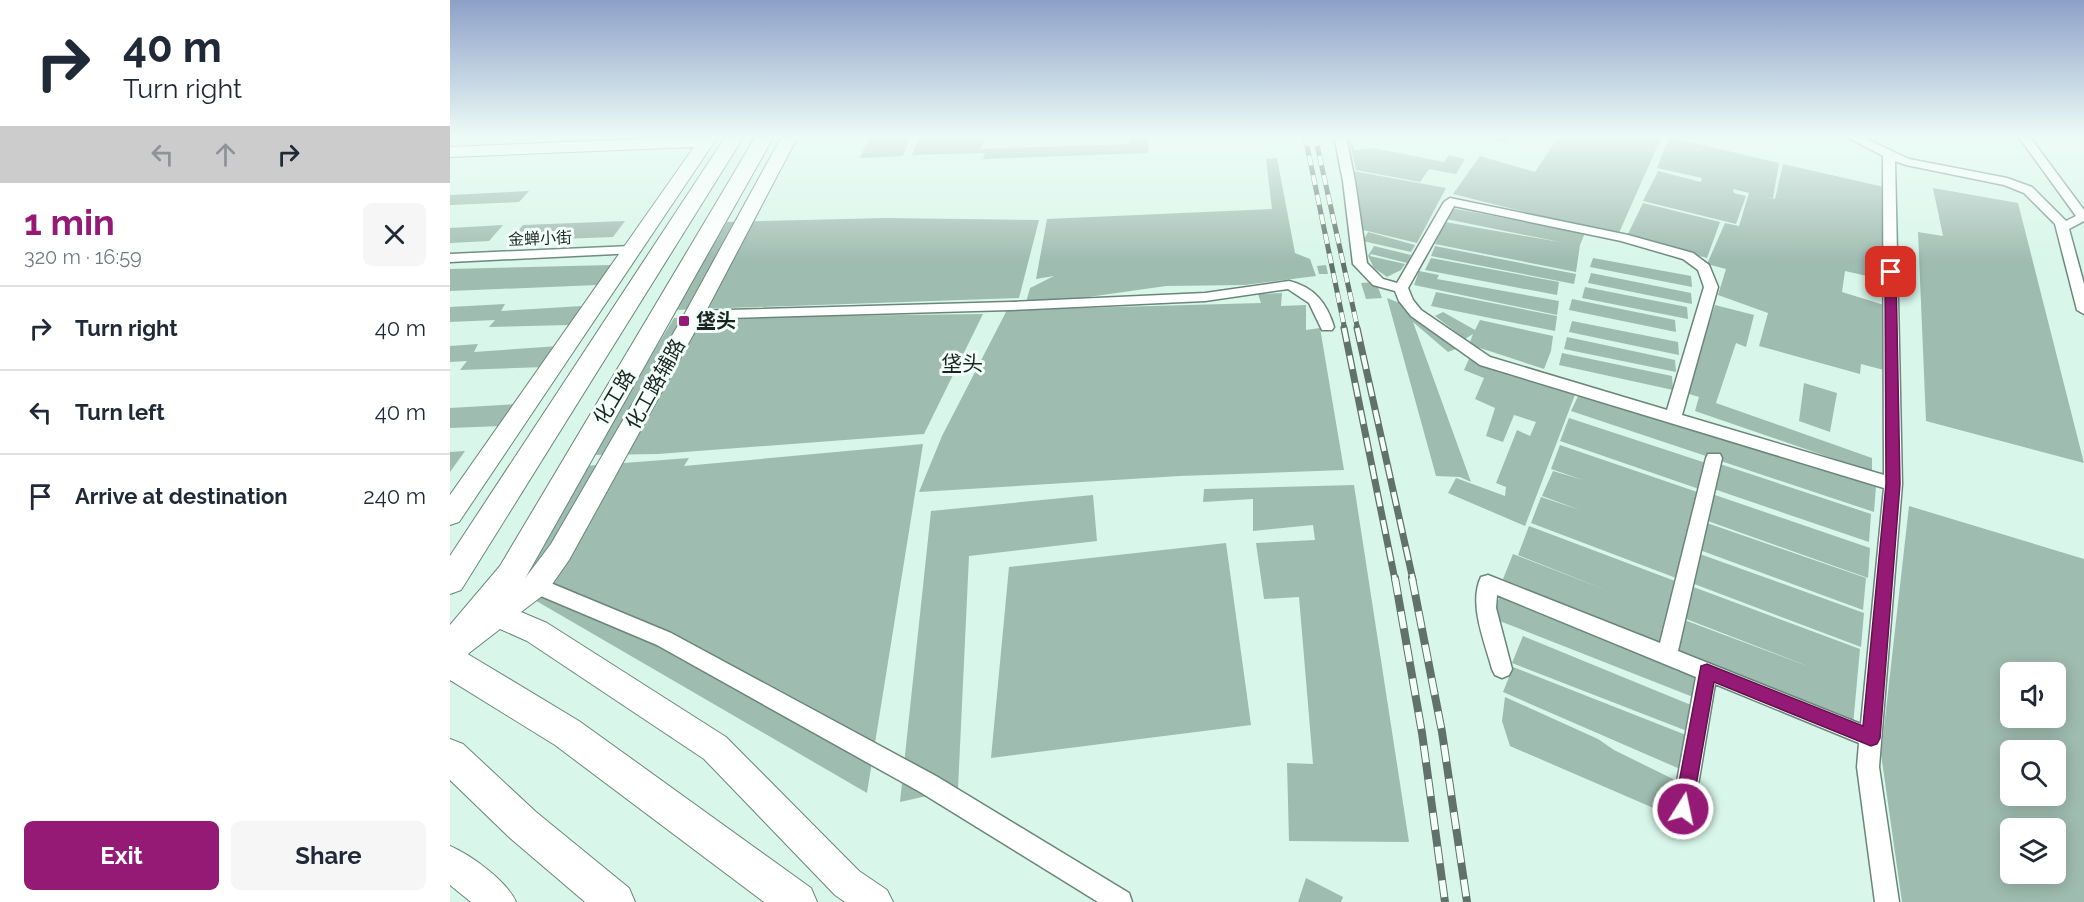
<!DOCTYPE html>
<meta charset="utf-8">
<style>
body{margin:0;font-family:Raleway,"Noto Sans SC",sans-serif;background:#f6f6f7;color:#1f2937;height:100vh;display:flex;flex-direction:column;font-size:22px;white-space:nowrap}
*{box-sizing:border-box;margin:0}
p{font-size:20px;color:#747a83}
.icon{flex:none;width:33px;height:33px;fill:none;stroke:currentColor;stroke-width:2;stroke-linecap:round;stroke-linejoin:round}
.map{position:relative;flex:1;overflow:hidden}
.panel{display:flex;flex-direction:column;background:#fff;width:450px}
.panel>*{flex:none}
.top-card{background:#fff;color:#1f2937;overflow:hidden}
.buttons{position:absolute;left:1550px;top:662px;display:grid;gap:12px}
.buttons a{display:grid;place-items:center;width:66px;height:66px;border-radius:9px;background:#fff;box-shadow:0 3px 15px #0003;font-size:30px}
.pin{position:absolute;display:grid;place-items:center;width:51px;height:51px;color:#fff;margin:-26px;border-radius:12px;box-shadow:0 3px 9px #0006}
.me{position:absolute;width:66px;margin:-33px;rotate:10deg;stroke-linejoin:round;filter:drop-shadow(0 0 4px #0008)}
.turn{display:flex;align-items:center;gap:21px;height:126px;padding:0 24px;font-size:27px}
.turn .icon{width:78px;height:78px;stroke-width:2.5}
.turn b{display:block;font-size:42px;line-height:51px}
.lanes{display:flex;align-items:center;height:57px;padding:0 24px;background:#0003;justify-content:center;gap:30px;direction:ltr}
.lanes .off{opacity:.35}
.round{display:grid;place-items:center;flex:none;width:63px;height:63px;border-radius:9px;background:#f6f6f7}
.headline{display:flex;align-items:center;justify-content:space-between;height:102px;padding:0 24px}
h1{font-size:36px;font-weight:700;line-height:45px;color:#951a75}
.action{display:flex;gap:12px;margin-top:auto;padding:12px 24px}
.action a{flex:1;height:69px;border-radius:9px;background:#951a75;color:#fff;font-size:24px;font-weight:700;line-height:69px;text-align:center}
.action a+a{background:#f6f6f7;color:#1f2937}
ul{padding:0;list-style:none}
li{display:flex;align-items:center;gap:18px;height:84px;padding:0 24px;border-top:2px solid #e0e1e3}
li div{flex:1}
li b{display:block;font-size:22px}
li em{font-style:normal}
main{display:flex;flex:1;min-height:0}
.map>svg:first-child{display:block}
.building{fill:#9fbcb1;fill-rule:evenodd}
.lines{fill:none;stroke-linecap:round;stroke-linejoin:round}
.street-casing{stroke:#6a867c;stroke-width:3}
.secondary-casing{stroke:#6a867c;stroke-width:2}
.primary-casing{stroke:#6a867c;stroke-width:2}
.street{fill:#fff;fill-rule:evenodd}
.secondary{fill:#fff;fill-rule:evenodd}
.primary{fill:#fff;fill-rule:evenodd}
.rail-far2-casing{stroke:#60726b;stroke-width:5}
.rail-far1-casing{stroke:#60726b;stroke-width:7}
.rail-casing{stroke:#60726b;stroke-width:8}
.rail-far2{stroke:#f3fffa;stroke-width:4;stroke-dasharray:10;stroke-linecap:butt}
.rail-far1{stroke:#f3fffa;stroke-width:4.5;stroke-dasharray:14;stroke-linecap:butt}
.rail{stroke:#f3fffa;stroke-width:6;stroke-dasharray:17;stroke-linecap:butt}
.route{fill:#951a75;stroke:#61114c;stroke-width:1.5}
.poi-dot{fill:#951a75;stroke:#f3fffa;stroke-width:2}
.labels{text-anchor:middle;stroke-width:6;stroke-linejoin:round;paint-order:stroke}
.far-street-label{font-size:16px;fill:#1a2521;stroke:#f3fffa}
.poi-label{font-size:20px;font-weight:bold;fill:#1a2521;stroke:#f3fffa;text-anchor:start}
.street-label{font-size:20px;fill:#1a2521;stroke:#f3fffa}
.neighbourhood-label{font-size:21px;fill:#1a2521;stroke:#f3fffa}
</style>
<main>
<section class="panel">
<div class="top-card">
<div class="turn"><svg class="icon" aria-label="right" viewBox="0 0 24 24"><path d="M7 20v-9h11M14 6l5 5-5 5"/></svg><div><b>40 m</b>Turn right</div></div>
<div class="lanes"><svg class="icon off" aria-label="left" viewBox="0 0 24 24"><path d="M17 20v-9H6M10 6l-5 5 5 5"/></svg><svg class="icon off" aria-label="ahead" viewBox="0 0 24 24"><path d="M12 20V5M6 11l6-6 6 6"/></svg><svg class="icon" aria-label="right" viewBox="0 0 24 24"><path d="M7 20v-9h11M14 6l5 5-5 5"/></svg></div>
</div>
<div class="headline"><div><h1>1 min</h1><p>320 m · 16:59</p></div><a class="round"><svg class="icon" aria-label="close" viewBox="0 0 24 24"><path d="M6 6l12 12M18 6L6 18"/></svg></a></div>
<ul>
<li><svg class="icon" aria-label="right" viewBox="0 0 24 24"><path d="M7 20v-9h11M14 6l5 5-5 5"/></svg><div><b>Turn right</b></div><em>40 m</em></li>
<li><svg class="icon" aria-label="left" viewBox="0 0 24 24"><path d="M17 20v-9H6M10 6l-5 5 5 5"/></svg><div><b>Turn left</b></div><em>40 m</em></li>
<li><svg class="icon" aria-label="arrive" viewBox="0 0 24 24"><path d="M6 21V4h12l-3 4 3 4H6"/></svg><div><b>Arrive at destination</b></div><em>240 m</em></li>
</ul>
<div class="action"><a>Exit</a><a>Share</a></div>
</section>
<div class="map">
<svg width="1634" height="902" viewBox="0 0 1634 902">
<rect width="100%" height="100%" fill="#d8f6ea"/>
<!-- building -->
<g class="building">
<path d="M420 136H461L453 156 410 158Z"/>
<path d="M470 136H535L531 149 679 144 680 136H699L698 153 533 159 535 153 462 155Z"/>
<path d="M1025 136H1059L1055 142Z"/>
<path d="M1109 136H1212L1168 235 1003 194 1030 156 1085 172Z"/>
<path d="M1219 137 1329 163 1323 198 1317 197 1325 199 1333 164 1434 187 1435 280 1395 271 1392 292 1434 305V370L1411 364 1410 374 1309 346 1318 313 1268 295 1276 269 1257 264 1275 223 1289 226 1299 193 1283 189 1284 193 1296 196 1286 224 1193 201 1208 171 1251 182 1252 178 1207 168Z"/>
<path d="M900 143H903L904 150 924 148 994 162 999 155 1015 159 1006 174 979 169 970 182 906 170Z"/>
<path d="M827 158 845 253 860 259 866 276 795 285 716 286 631 298 576 302 580 288 604 276 586 279 597 219 822 209 816 159Z"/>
<path d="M903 171 996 188 967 243 913 230Z"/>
<path d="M1483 188 1568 203 1634 463 1476 421 1468 232 1493 236Z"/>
<path d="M79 191 69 202 0 205V195Z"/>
<path d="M1193 203 1270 222 1257 258 1177 236Z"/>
<path d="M1001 208 1135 233 1130 245 1126 272 985 244 995 222 1115 243 996 219Z"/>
<path d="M436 218 589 220 569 298 224 310 277 222Z"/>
<path d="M175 221 163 237 59 241 73 225Z"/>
<path d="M53 225 39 241 0 243V228Z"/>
<path d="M918 232 965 245 961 252 913 241Z"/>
<path d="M924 246 961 255 957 263 921 254 920 256 955 264 951 270 937 277 924 268 918 256Z"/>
<path d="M985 246 1126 274 1124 284 981 256Z"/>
<path d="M981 258 1109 282 1107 295 975 270Z"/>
<path d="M1143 258 1241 276 1242 287 1140 267Z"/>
<path d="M161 265 147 285 0 291V269Z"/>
<path d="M876 265 878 274H869L867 266Z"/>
<path d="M969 271 989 275 987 279 1109 301 1107 315 964 285Z"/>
<path d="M1141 273 1241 293 1242 304 1138 283Z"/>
<path d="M926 282 932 298 916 299 911 283Z"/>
<path d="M1135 287 1237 307 1238 319 1132 298Z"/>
<path d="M986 292 1107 316 1105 331 981 306Z"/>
<path d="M832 293 831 306 856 305V330L870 328 894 470 730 476 469 492 492 436 557 310 811 303 808 294Z"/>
<path d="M937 298 957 306 1011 347 998 352 963 322 1021 482 1010 477 986 476Z"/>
<path d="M1122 299 1225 320 1226 332 1119 310Z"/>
<path d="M55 304 51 311 132 306 119 325 39 327 45 320 0 322V307Z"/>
<path d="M1265 305 1304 315 1296 347 1286 343 1266 403 1422 458V472L1245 411 1249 397 1236 393Z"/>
<path d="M993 312 1025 330 1030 320 1103 336 1101 351 1094 369 1027 347 1020 342 1023 334 1015 339 985 316Z"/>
<path d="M533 314 474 434 208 454 141 455 224 318Z"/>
<path d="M1122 321 1228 342 1229 355 1119 332Z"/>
<path d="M1117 337 1225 360 1226 372 1114 349Z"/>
<path d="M28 344 24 352 109 346 95 367 10 370 17 361 0 362V346Z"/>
<path d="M1112 353 1222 376 1223 390 1109 365Z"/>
<path d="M1019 359 1126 392 1075 526 998 493 1006 478 1055 496 1056 487 1046 483 1067 430 1080 436 1086 422 1064 415 1053 442 1036 436 1045 408 1025 399 1034 378 1014 370Z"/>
<path d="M1354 383 1387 393 1380 432 1349 421Z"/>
<path d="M1129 394 1426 486 1424 512 1121 411Z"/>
<path d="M67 404 52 426 0 428V408Z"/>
<path d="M1119 418 1259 464 1252 490 1110 441Z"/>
<path d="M473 444 417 793 64 588 135 466 239 458 234 466Z"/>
<path d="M1110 445 1253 494 1234 581 1081 523 1091 497 1130 510 1092 496 1103 471 1133 480 1101 469Z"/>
<path d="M15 451 0 472V452Z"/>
<path d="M1267 463 1421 514 1419 542 1261 488Z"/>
<path d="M904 485 959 842 839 841 837 763 863 764 849 597 814 599 806 543 865 540 863 525 803 531V499L753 502 754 489Z"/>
<path d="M1262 494 1420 548 1418 578 1255 520Z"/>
<path d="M643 495 647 541 519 556 508 789 450 802 481 511Z"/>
<path d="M1459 506 1634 559V902H1452L1431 754ZM1560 672H1605V717H1560ZM1560 750H1605V795H1560ZM1560 828H1605V873H1560Z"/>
<path d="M1254 522 1416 578 1413 610 1247 549Z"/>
<path d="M1079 526 1233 584 1211 649 1051 584 1063 554 1161 592 1068 555Z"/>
<path d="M776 543 801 725 541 758 559 567Z"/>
<path d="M1247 553 1414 613 1411 647 1239 582Z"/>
<path d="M1238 585 1410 649 1403 725 1221 651 1229 618 1363 668 1231 617Z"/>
<path d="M1051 593 1249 670 1243 697 1042 618Z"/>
<path d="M1073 636 1241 705 1237 731 1062 663Z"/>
<path d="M1063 667 1236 735 1230 769 1053 692Z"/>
<path d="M1055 697 1148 739 1164 750 1229 782 1222 816 1060 746 1052 721Z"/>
<path d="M856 878 893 897 891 902H848Z"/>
</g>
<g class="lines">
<!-- street casing -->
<g class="street-casing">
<g id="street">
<path d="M884 136H896L905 181 917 263 933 279 947 283 994 202 1000 198 1178 235 1243 253 1259 265 1268 287 1232 415 1434 475 1433 156 1395 136H1410L1459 159 1557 178 1582 187 1616 221 1626 216 1568 136H1579L1634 210V221L1619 229 1634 284V314L1627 310 1605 224 1574 193 1554 185 1456 165 1445 161 1452 484 1429 767 1449 902H1425L1407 767 1409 743 1265 684 1244 809 1241 817 1233 820 1225 817 1222 809 1246 677 1047 595 1046 608 1062 669 1059 675 1052 678 1045 675 1042 669C1035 642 1018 604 1031 577L1038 575 1210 643 1256 458 1258 454H1270L1272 458 1228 651 1411 724 1434 488 1030 365 961 316 949 301 945 291 923 285 903 264 893 181ZM1004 206 1171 241 1233 259 1248 270 1254 287 1217 410 1040 357 971 310 963 300 958 288Z"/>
<path d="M181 246 188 250 186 253 0 262V254Z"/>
<path d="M839 281C864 287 877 303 884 327L882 330H872L859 303 838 289 755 301 560 310 244 319 237 315 244 311 560 302 755 293Z"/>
<path d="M86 577 221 633 486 776 679 893 682 902H648L470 792 207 645 79 591 77 585 79 579Z"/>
</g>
</g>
<!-- secondary casing -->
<g class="secondary-casing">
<g id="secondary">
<path d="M268 136 9 522 0 525V495L244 147 0 157V147Z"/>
<path d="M332 136H348L254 315 119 560 96 593 71 612 97 623 276 737 409 871 437 890 443 902H395L385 895 254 759 77 641 50 629 10 660 0 664V634L76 577 101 544 234 315Z"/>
<path d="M0 846C21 855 57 881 66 902H21L0 885Z"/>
</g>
</g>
<!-- primary casing -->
<g class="primary-casing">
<g id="primary">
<path d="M276 136H294L11 590 0 594V556Z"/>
<path d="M306 136H324L72 584 16 653 129 721 361 888 367 902H314L105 745 0 680V625L50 566Z"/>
<path d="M0 739 13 744 86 812 179 888 185 902H135L60 838 0 780Z"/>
</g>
</g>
<!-- street -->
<use href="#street" class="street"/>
<!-- secondary -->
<use href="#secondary" class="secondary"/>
<!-- primary -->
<use href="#primary" class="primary"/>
<!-- rail-far2 casing -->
<g class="rail-far2-casing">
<g id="rail-far2">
<path d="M855 136 895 330"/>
<path d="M865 136 908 330"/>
</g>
</g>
<!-- rail-far1 casing -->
<g class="rail-far1-casing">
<g id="rail-far1">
<path d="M894 328 945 580"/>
<path d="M907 328 963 580"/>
</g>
</g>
<!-- rail casing -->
<g class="rail-casing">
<g id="rail">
<path d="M945 578 972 733 995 902"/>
<path d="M962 578 992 732 1017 902"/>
</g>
</g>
<!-- rail-far2 -->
<use href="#rail-far2" class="rail-far2"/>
<!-- rail-far1 -->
<use href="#rail-far1" class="rail-far1"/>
<!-- rail -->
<use href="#rail" class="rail"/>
</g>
<!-- sky -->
<linearGradient id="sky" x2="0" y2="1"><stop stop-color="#8da1c8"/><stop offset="0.52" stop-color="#edfbf6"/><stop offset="1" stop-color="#edfbf6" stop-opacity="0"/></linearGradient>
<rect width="1634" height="262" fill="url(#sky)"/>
<!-- route -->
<path class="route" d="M1441 269 1446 272 1450 484 1430 738 1427 744 1421 746 1264 682 1242 809 1240 815 1233 818 1226 815 1224 809 1251 666 1257 664 1413 726 1436 484 1435 272Z"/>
<!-- markers -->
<rect class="poi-dot" x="228" y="315" width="12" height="12" rx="3"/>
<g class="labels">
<!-- far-street labels -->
<g class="far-street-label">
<text transform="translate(90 238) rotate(-2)" y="6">金蝉小街</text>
</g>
<!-- poi labels -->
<g class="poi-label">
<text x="246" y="328">垡头</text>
</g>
<!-- street labels -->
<g class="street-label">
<text transform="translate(205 384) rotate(-61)" y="7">化工路辅路</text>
<text transform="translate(164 397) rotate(-59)" y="7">化工路</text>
</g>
<!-- neighbourhood labels -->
<g class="neighbourhood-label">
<text x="512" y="371">垡头</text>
</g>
</g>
</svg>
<div class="buttons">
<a><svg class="icon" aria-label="sound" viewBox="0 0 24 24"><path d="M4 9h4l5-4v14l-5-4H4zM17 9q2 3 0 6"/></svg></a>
<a><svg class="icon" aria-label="search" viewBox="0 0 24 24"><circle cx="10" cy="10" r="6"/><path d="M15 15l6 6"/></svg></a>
<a><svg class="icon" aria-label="layers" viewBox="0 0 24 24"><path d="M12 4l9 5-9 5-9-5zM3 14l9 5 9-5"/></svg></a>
</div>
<div class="pin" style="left:1441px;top:272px;background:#d93025"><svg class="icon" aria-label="arrive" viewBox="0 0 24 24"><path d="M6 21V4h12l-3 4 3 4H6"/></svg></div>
<svg class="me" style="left:1233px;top:809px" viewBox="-20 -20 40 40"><circle r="17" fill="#951a75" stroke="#fff" stroke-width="3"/><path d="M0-11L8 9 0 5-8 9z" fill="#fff"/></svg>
</div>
</main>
